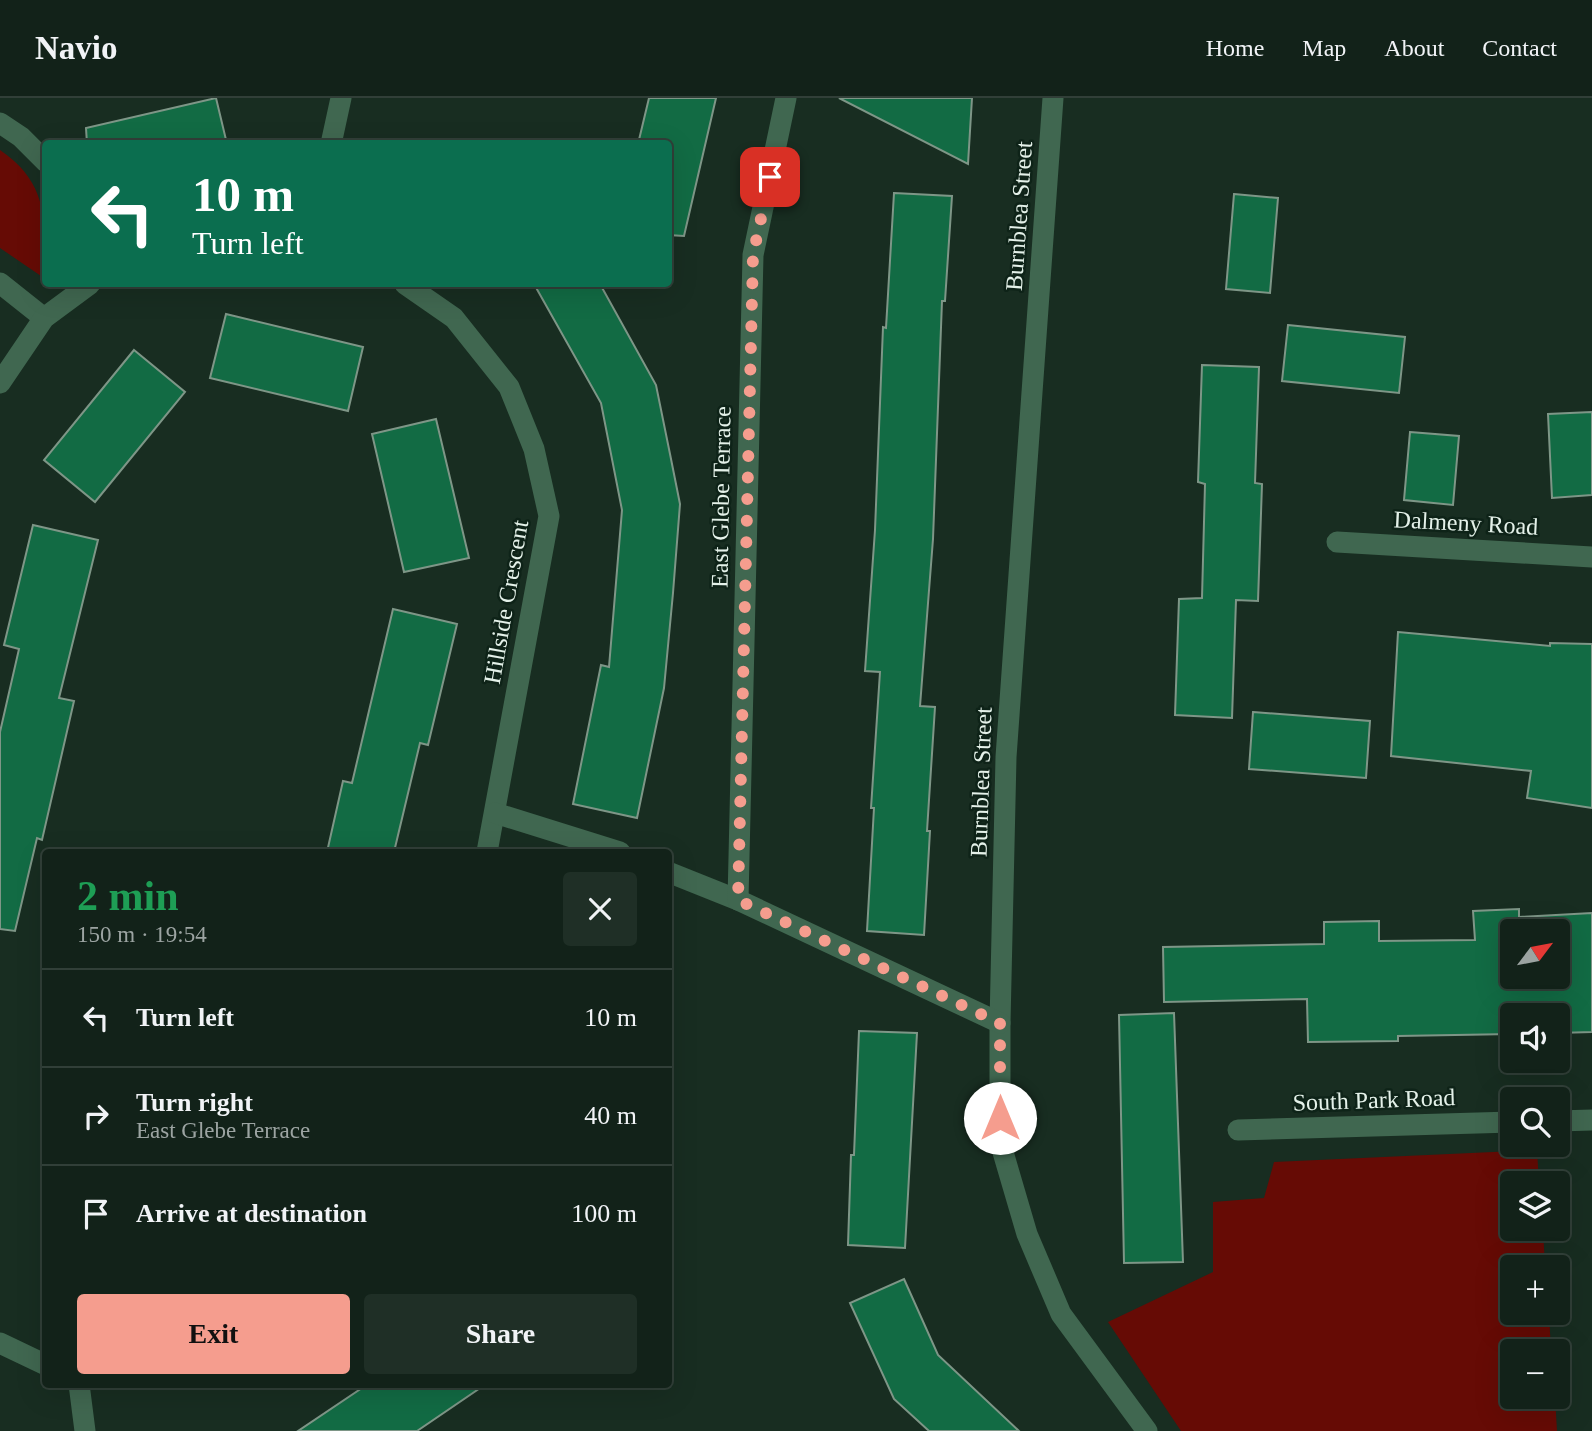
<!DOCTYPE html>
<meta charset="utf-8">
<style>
body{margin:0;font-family:"Times New Roman",serif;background:#1f2f26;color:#f1f3f6;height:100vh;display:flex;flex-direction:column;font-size:26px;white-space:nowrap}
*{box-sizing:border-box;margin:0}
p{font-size:23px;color:#9ca4a2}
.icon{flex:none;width:38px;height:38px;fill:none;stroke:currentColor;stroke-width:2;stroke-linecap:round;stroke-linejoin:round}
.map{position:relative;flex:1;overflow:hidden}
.sheet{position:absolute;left:42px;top:751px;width:630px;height:539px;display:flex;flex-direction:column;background:#122219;border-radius:7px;box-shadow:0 7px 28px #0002,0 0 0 2px #313f38}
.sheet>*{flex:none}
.guide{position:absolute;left:42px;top:42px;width:630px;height:147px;border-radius:7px;box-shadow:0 7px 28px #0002,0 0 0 2px #313f38;background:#0b6e4f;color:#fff;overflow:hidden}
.needle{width:46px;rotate:58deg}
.fabs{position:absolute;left:1500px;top:821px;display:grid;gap:14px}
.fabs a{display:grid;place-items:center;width:70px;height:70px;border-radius:7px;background:#122219;box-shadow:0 7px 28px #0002,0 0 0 2px #313f38;font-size:35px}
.pin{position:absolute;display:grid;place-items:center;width:60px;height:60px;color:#fff;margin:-30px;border-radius:14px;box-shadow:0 4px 10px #0006}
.me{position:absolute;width:77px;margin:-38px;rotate:0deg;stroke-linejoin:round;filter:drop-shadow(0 0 5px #0008)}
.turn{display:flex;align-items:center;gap:24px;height:147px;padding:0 35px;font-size:32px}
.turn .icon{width:91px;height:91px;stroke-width:2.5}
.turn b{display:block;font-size:49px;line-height:60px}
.round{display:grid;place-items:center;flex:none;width:74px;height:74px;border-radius:7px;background:#1f2f26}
.overview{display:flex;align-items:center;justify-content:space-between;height:119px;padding:0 35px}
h1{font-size:42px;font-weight:700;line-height:52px;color:#1e9e55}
.primary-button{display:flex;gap:14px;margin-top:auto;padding:14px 35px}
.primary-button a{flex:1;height:80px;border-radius:7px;background:#f59d8e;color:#111;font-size:28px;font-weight:700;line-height:80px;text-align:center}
.primary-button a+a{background:#1f2f26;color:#f1f3f6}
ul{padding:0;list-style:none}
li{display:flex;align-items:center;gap:21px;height:98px;padding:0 35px;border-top:2px solid #313f38}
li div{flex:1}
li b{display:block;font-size:26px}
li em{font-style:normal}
header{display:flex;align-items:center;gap:42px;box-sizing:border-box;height:98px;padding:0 35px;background:#122219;border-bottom:2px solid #313f38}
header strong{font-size:33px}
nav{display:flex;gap:38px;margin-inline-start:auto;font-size:24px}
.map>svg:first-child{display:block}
.green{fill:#660b05}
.building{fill:#126b44;stroke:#7e9687;stroke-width:2;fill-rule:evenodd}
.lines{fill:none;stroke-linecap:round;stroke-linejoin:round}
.minor{stroke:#406750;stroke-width:21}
.route{stroke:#f59d8e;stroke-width:12;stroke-dasharray:0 21.6}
.labels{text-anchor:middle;stroke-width:5;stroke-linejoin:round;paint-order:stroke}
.street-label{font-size:24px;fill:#e4f1e9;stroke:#0e2318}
</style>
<header>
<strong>Navio</strong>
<nav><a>Home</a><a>Map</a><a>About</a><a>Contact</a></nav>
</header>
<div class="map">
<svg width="1592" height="1333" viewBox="0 0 1592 1333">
<rect width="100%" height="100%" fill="#182d21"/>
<!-- green -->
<g class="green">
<path d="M0 52C47 84 46 121 45 174L41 178 0 150Z"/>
<path d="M1537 1052 1539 1085H1512V1130L1543 1131 1545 1169H1512V1214L1549 1215 1551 1253H1512V1298L1555 1299 1557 1333H1181L1108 1224 1213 1174V1104L1264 1100 1274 1064Z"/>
</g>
<!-- building -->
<g class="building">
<path d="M216 0 227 46H87L86 30Z"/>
<path d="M649 0H716L684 138 668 137V46H638Z"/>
<path d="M839 0H972L968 66Z"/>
<path d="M894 95 952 98 945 203H942L933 441 920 608 935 609 927 733H930L924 837 867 833 874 710H871L880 574 865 573 875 432 883 229 886 230Z"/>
<path d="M1234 96 1278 100 1270 195 1226 191Z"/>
<path d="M534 186H600L656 287 670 356 680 406 673 495 664 590 637 720 573 706 601 567 609 569 622 412 601 305Z"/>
<path d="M226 216 363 249 348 313 210 280Z"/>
<path d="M1288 227 1405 239 1399 295 1282 283Z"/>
<path d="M134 252 185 294 95 404 44 362Z"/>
<path d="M1202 267 1259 269 1255 385 1262 386 1258 503 1236 502 1232 620 1175 617 1179 501 1202 500 1205 386 1198 384Z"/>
<path d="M1592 314V397L1552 400 1548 316Z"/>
<path d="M436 321 469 460 404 474 372 336Z"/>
<path d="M1410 334 1459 338 1453 407 1404 402Z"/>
<path d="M33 427 98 442 59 600 74 603 42 742 37 740 15 833 0 831V634L19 551 4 547Z"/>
<path d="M393 511 457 526 428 647 420 645 394 754H327L343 683 352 685Z"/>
<path d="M1398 534 1550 548V545L1592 546V710L1527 700 1531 673 1391 658Z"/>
<path d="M1253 614 1370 623 1366 680 1249 671Z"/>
<path d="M1519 811V819L1592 815V934L1558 935V917H1512V936L1398 938V943L1308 944 1307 901 1164 904 1163 849 1324 846V824L1379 823V843L1475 842 1473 813ZM1512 833H1558V878H1512Z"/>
<path d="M1174 915 1183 1164 1124 1165 1119 917Z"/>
<path d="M859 933 917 935 905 1150 848 1147 851 1057H854Z"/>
<path d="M904 1181 938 1257 1019 1333H929L894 1301 850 1205Z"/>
<path d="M368 1286H486L417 1333H298Z"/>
</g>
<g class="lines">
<!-- minor -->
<g class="minor">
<path d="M1053 0 1006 659 1000 925V1044L1027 1136 1061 1216 1147 1333"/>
<path d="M0 25 21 39 46 64"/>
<path d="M331 46 341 0"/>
<path d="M0 185 44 220"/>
<path d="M405 186 454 220 509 289 534 351 549 418 487 754"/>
<path d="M0 285 44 220 90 186"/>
<path d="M1337 444 1592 459"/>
<path d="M495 715 620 754"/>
<path d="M668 774 738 802 1000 925"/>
<path d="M738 802 753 157 786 0"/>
<path d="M1558 1023 1592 1022"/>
<path d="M1238 1032 1512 1024"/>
<path d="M0 1245 46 1267"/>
<path d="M79 1286 85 1333"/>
</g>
</g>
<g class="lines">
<!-- route -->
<path class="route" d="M770 79 753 157 738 802 1000 925V1020"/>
</g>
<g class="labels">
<!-- street labels -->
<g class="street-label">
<text transform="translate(1019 118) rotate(-86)" y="8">Burnblea Street</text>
<text transform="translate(721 399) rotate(-89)" y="8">East Glebe Terrace</text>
<text transform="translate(1466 425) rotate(3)" y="8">Dalmeny Road</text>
<text transform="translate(506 504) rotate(-80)" y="8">Hillside Crescent</text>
<text transform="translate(981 684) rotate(-88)" y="8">Burnblea Street</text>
<text transform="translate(1374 1002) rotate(-2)" y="8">South Park Road</text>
</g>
</g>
</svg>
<div class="fabs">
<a><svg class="needle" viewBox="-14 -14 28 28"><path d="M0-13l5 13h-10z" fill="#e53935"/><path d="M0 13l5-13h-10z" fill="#9ca4a2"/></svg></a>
<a><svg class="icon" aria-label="sound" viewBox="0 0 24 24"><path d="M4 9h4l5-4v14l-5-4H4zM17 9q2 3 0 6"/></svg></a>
<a><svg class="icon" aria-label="search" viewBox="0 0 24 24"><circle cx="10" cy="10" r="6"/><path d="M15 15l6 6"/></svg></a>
<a><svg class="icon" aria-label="layers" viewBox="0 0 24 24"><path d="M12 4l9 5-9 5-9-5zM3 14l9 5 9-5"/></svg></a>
<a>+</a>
<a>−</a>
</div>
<div class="pin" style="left:770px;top:79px;background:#d93025"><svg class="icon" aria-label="arrive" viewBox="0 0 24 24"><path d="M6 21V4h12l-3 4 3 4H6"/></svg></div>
<svg class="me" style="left:1000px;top:1020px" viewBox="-20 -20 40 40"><circle r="19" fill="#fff"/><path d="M0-13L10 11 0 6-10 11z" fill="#f59d8e"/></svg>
<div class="guide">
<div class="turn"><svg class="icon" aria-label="left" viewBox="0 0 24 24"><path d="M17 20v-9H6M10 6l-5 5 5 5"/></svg><div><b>10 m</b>Turn left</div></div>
</div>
<section class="sheet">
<div class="overview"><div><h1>2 min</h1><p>150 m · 19:54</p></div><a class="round"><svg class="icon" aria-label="close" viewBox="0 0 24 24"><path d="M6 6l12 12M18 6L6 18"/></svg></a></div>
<ul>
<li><svg class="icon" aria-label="left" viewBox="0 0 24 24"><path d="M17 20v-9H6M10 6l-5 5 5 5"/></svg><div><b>Turn left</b></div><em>10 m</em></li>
<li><svg class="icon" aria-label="right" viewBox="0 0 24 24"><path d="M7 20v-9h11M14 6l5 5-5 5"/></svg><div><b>Turn right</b><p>East Glebe Terrace</p></div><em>40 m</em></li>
<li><svg class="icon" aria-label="arrive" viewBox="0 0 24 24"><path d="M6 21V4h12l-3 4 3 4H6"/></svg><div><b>Arrive at destination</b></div><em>100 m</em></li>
</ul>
<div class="primary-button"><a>Exit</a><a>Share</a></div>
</section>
</div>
